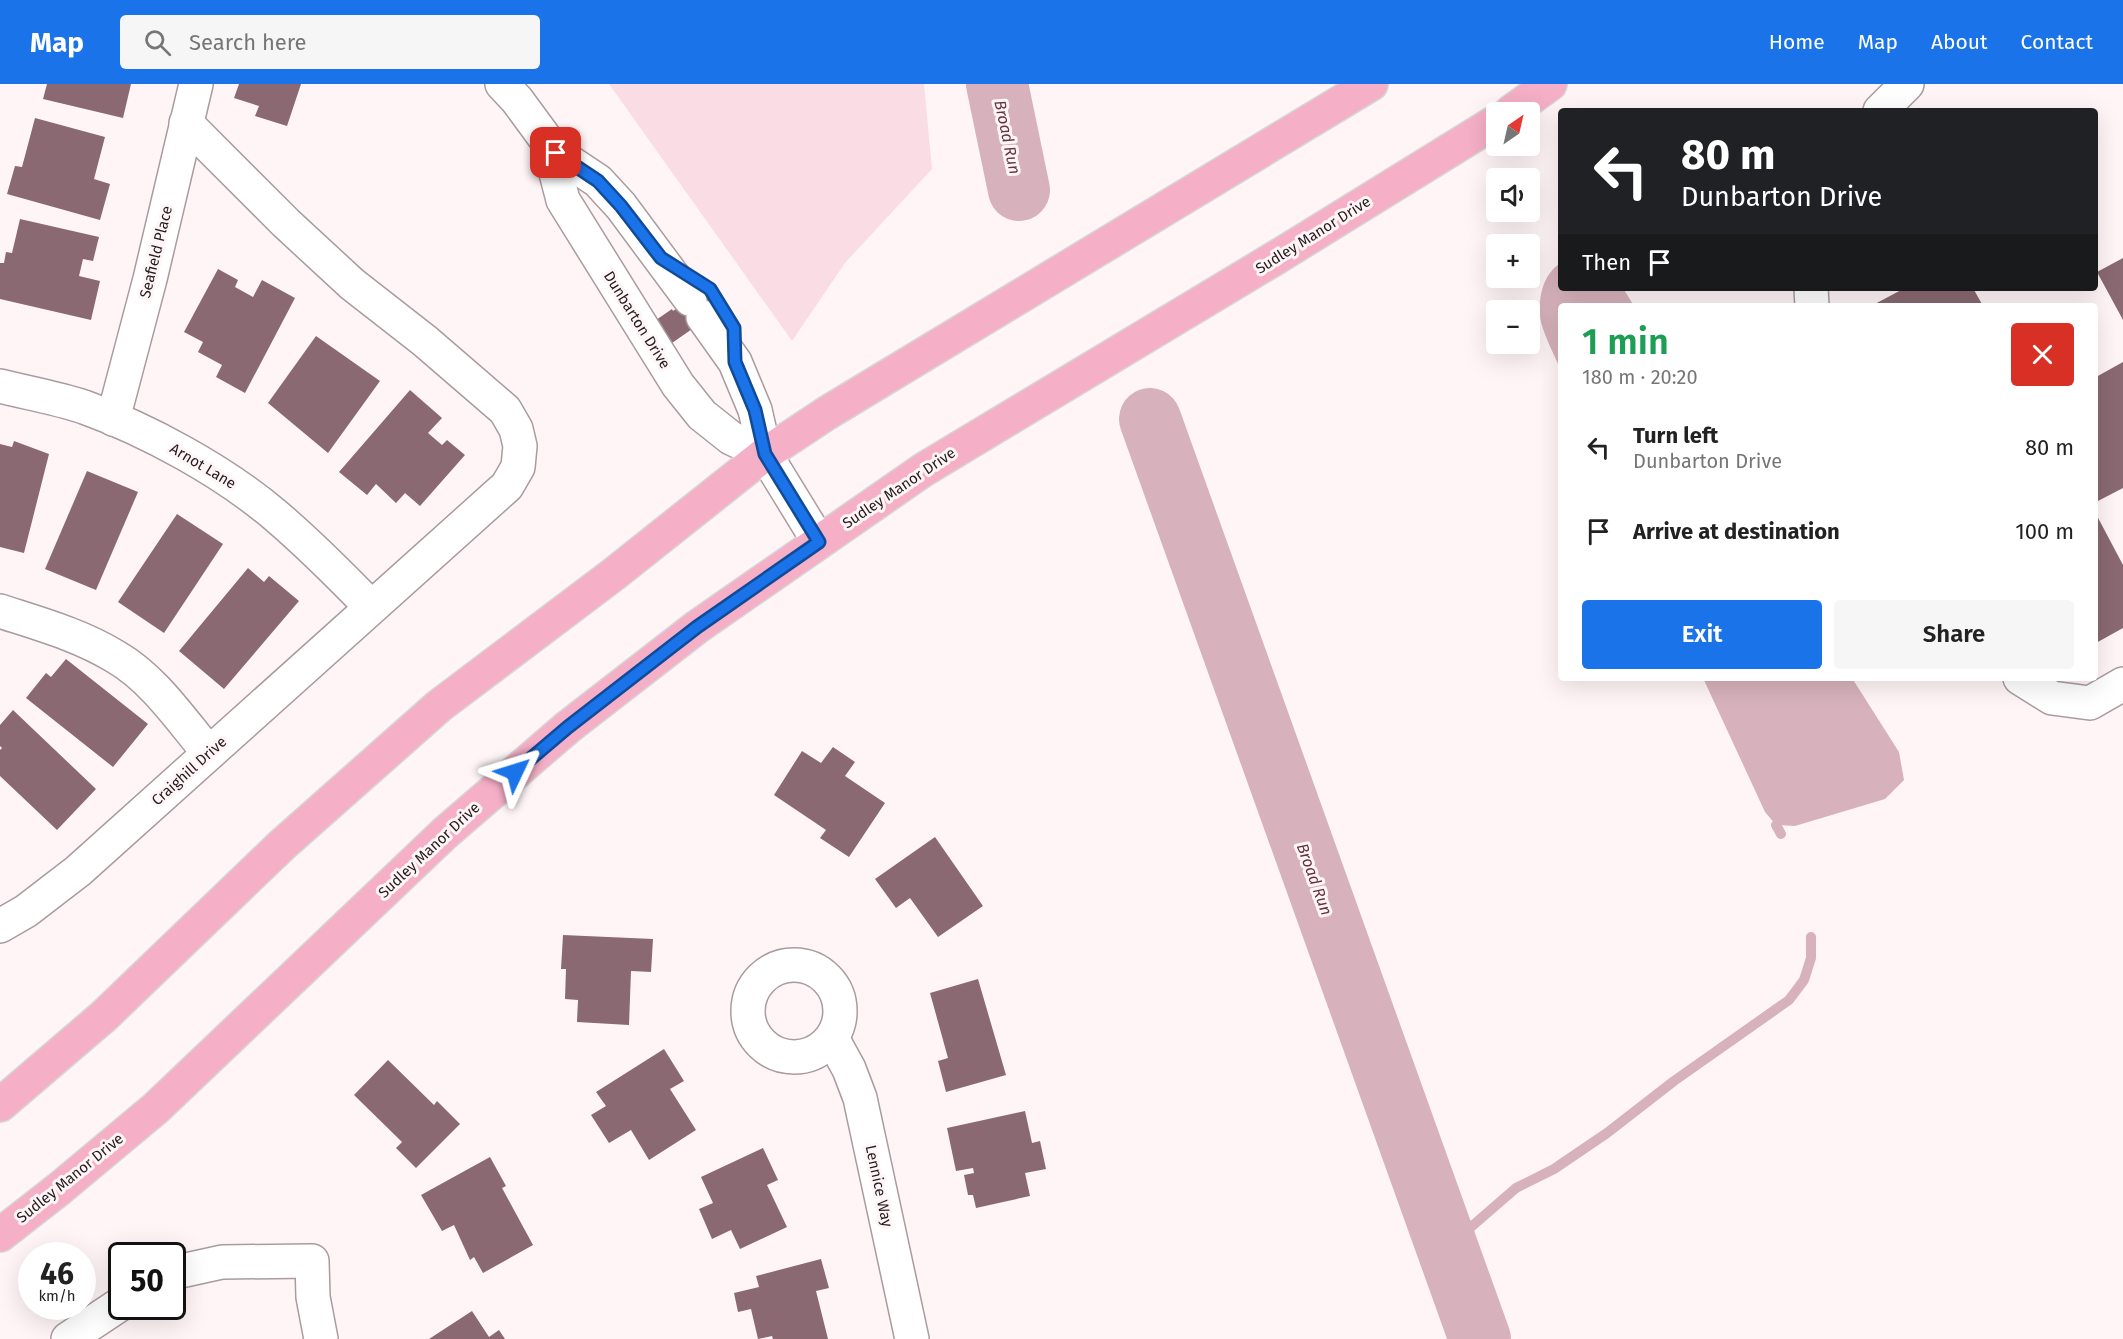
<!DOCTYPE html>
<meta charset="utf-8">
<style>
body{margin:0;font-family:"Fira Sans",sans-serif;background:#f6f6f6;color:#222;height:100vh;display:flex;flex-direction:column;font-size:22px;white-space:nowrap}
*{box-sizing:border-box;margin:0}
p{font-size:20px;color:#767676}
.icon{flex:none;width:33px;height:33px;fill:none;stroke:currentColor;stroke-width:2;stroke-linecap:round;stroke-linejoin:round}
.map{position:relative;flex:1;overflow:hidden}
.details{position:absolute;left:1558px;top:219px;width:540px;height:378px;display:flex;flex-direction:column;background:#fff;border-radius:6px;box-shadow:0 6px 24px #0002}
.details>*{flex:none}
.top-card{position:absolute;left:1558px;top:24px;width:540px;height:183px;border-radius:6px;box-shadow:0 6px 24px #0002;background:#202124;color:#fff;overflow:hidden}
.needle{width:39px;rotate:34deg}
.tools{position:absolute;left:1486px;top:18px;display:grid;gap:12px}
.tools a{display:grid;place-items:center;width:54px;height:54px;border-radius:6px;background:#fff;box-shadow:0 6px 24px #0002;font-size:30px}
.speed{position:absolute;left:18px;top:1158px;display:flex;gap:12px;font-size:30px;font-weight:700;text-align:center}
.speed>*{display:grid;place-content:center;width:78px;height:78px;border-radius:50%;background:#fff;box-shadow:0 6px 24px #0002;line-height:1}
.speed small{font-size:15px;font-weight:400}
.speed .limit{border:3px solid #111;border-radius:9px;background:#fff;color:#111}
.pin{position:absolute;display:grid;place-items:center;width:51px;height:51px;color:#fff;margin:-26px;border-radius:12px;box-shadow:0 3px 9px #0006}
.me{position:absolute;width:66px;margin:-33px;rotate:49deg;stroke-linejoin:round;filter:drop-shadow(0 0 4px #0008)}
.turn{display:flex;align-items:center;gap:21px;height:126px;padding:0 24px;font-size:27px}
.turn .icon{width:78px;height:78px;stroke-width:2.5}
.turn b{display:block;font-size:42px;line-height:51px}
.then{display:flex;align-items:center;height:57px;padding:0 24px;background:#0003;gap:12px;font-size:22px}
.round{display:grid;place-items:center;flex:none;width:63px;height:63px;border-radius:6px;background:#f6f6f6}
.head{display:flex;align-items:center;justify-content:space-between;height:102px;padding:0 24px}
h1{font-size:36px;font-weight:600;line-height:45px;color:#1e9e55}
.cta{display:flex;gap:12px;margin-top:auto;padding:12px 24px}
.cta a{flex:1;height:69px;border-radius:6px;background:#1a73e8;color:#fff;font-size:24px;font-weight:600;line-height:69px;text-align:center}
.cta a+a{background:#f6f6f6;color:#222}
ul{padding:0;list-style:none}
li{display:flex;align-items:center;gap:18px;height:84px;padding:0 24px}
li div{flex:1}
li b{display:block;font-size:22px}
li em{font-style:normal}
header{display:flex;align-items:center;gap:36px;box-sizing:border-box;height:84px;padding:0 30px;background:#1a73e8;color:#fff}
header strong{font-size:28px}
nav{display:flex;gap:33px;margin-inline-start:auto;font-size:21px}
.search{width:420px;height:54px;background:#f6f6f6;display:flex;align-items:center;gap:15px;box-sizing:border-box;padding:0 21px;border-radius:6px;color:#767676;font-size:22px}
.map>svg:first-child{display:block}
.green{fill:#fadde4}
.water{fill:#d7b2bc}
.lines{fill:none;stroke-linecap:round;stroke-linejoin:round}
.stream{stroke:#d7b2bc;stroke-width:10}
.river{stroke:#d7b2bc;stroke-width:62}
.building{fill:#8a6972}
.minor-casing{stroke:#aa9b9f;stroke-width:36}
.major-casing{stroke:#d7d6d6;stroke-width:36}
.minor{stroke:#fff;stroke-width:33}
.major{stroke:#f5afc7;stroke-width:33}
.route-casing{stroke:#114b97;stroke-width:15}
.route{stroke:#1a73e8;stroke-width:10}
.labels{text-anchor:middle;stroke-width:6;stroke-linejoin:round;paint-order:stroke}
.street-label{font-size:15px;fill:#221c1e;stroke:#fff5f7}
.water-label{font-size:16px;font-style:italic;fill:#643242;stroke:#fff5f7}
</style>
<header>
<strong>Map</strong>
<div class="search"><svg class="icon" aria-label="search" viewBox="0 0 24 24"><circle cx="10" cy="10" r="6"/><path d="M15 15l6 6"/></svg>Search here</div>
<nav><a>Home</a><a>Map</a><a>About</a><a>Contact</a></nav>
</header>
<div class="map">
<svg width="2123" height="1255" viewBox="0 0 2123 1255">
<rect width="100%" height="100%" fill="#fff5f7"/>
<!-- green -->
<path class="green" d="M609 0H924L932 85 845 179 792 257Z"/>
<!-- water -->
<g class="water">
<path d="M1561 179 1562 204H1623L1634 222H1562L1561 287C1555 272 1545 254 1541 238 1537 217 1542 190 1561 179Z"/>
<path d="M1703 594H1852L1899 668 1904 696 1885 715 1795 742 1776 741 1765 728Z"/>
</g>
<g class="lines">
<!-- stream -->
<g class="stream">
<path d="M1776 741 1781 750"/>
<path d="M1452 1172 1471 1143 1516 1104 1554 1085 1607 1049 1674 997 1789 916 1804 896 1811 874V853"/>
</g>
<!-- river -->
<g class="river">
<path d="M997 0 1019 106"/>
<path d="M1150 335 1480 1255"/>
</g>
</g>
<!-- building -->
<g class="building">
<path d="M47 0H131L123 34 43 15Z"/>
<path d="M239 0H301L287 42 255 32 259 22 234 14Z"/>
<path d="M35 34 105 53 94 95 110 100 100 136 7 110 15 82 22 83Z"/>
<path d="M20 135 99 153 93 177 83 175 79 192 100 197 91 236 0 215V179H4L6 168 12 169Z"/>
<path d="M2123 174V236L2097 188Z"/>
<path d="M218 185 238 196 235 203 253 213 262 196 295 214 245 309 216 293 222 281 198 268 203 258 184 248Z"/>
<path d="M1905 204H1973L1983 222H1871Z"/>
<path d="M700 208 712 226 695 243 672 259 656 236 672 225 673 227Z"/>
<path d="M316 252 380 297 328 369 268 319Z"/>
<path d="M2123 278V404L2096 418V293Z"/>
<path d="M410 306 442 334 428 349 442 361 447 356 465 371 420 422 405 409 396 419 376 400 367 411 339 388Z"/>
<path d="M14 357 49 370 24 469 0 463V360L12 363Z"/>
<path d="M87 387 138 408 96 506 45 485Z"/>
<path d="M177 430 223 460 164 549 118 518Z"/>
<path d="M2096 430 2123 481V544L2096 559Z"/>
<path d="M248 484 264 498 269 492 299 517 224 605 179 567Z"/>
<path d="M66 575 148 640 113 683 26 614 46 589 51 593Z"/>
<path d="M13 626 96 705 57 746 0 692V666L2 664 0 662V641Z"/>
<path d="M833 663 855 678 845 692 885 719 849 773 820 754 826 746 774 711 802 667 821 679Z"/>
<path d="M935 753 983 822 938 853 910 814 896 824 875 795Z"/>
<path d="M563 851 653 855 651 888 631 887 629 941 577 938 578 916 565 915 566 885H561Z"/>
<path d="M978 895 1006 991 946 1008 938 977 948 974 930 909Z"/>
<path d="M664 965 684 997 670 1005 696 1046 649 1076 631 1046 609 1059 591 1031 606 1022 596 1008Z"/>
<path d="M388 976 434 1021 437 1017 460 1040 416 1084 396 1064 402 1058 354 1011Z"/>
<path d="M1025 1027 1032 1059 1040 1057 1046 1085 1025 1089 1030 1112 976 1124 973 1111H968L964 1091 974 1089 973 1084 956 1087 947 1044Z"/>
<path d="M763 1064 778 1096 767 1101 787 1143 740 1165 731 1146 712 1155 699 1125 713 1119 701 1093Z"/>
<path d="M490 1073 506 1102 502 1104 533 1161 483 1189 474 1173 470 1176 454 1141 442 1147 421 1111Z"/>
<path d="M821 1175 829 1204 816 1207 828 1255H773L772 1252 758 1255 751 1225 738 1228 734 1209 759 1203 756 1192Z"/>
<path d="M472 1227 489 1253 499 1246 505 1255H429Z"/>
</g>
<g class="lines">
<!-- minor casing -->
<g class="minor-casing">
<g id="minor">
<path d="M502 0 517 16 556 69 598 97 621 122 690 215"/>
<path d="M1880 27 1907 0"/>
<path d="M556 69V89L563 116 678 301 702 331 731 354 765 370"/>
<path d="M1811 204 1812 222"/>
<path d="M703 233 735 278 755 326 765 370 819 458"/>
<path d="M0 302C28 309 57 314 84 323 148 346 223 387 275 431 309 460 340 491 371 523"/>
<path d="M113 335 150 195 196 0"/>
<path d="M0 527C40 540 80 551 116 573 154 595 181 636 209 669"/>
<path d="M2020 594 2052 614 2090 619 2123 600"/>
<path d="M0 842 26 827 78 787 507 402 518 383 520 362 516 345 505 326 425 257 352 200 286 139 186 39"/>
<circle cx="794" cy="927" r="46"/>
<path d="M832 954 849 985 860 1014 912 1255"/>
<path d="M172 1189 222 1178 312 1177 313 1213 321 1255"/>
<path d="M68 1255 122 1219"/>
</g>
</g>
<!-- major casing -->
<g class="major-casing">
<g id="major">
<path d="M1511 28 1550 0"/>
<path d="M0 1021 104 932 282 761 439 622 614 490 765 370 827 329 1371 0"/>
<path d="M0 1151 59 1105 156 1024 445 749 568 643 697 543 923 386 1277 173 1497 37"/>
</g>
</g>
<!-- minor -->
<use href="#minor" class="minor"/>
<!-- major -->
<use href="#major" class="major"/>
</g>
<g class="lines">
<!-- route casing -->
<g class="route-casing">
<path id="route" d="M515 688 568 643 697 543 819 458 765 370 755 326 735 278 734 244 710 205 661 174 621 122 598 97 556 69"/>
</g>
<!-- route -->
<use href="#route" class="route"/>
</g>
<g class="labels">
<!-- street labels -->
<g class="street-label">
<text transform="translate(1313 151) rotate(-32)" y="5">Sudley Manor Drive</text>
<text transform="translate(156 168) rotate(-76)" y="5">Seafield Place</text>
<text transform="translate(637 236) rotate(58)" y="5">Dunbarton Drive</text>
<text transform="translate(203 382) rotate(31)" y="5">Arnot Lane</text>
<text transform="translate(899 404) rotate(-34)" y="5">Sudley Manor Drive</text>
<text transform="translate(189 687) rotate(-42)" y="5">Craighill Drive</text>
<text transform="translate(429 766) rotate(-43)" y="5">Sudley Manor Drive</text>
<text transform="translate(70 1094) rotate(-39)" y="5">Sudley Manor Drive</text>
<text transform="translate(879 1102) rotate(78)" y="5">Lennice Way</text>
</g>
<!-- water labels -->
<g class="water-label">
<text transform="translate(1008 53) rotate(78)" y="6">Broad Run</text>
<text transform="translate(1315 795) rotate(70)" y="6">Broad Run</text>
</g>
</g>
</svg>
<div class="tools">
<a><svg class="needle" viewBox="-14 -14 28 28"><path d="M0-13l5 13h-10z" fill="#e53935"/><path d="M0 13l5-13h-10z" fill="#767676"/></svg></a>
<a><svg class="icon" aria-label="sound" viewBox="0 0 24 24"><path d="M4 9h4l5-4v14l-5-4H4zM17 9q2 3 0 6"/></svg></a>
<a>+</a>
<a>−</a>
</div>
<div class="speed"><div>46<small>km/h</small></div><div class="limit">50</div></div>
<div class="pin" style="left:556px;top:69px;background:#d93025"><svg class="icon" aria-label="arrive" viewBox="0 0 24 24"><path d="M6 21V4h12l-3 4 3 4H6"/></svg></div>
<svg class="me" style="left:515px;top:688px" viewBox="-20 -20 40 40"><path d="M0-17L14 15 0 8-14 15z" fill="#1a73e8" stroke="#fff" stroke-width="4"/></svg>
<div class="top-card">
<div class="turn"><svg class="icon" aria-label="left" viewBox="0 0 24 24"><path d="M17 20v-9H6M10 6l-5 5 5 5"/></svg><div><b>80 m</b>Dunbarton Drive</div></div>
<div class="then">Then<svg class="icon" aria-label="arrive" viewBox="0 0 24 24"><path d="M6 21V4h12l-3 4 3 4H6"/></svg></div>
</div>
<section class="details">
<div class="head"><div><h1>1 min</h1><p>180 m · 20:20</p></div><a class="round" style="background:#d93025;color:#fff"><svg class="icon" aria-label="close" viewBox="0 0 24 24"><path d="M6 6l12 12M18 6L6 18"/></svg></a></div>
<ul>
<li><svg class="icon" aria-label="left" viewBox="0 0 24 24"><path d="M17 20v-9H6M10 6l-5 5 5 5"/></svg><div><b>Turn left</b><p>Dunbarton Drive</p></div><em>80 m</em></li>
<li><svg class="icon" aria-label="arrive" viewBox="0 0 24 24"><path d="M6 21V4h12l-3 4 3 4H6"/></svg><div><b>Arrive at destination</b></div><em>100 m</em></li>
</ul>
<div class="cta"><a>Exit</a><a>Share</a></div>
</section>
</div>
